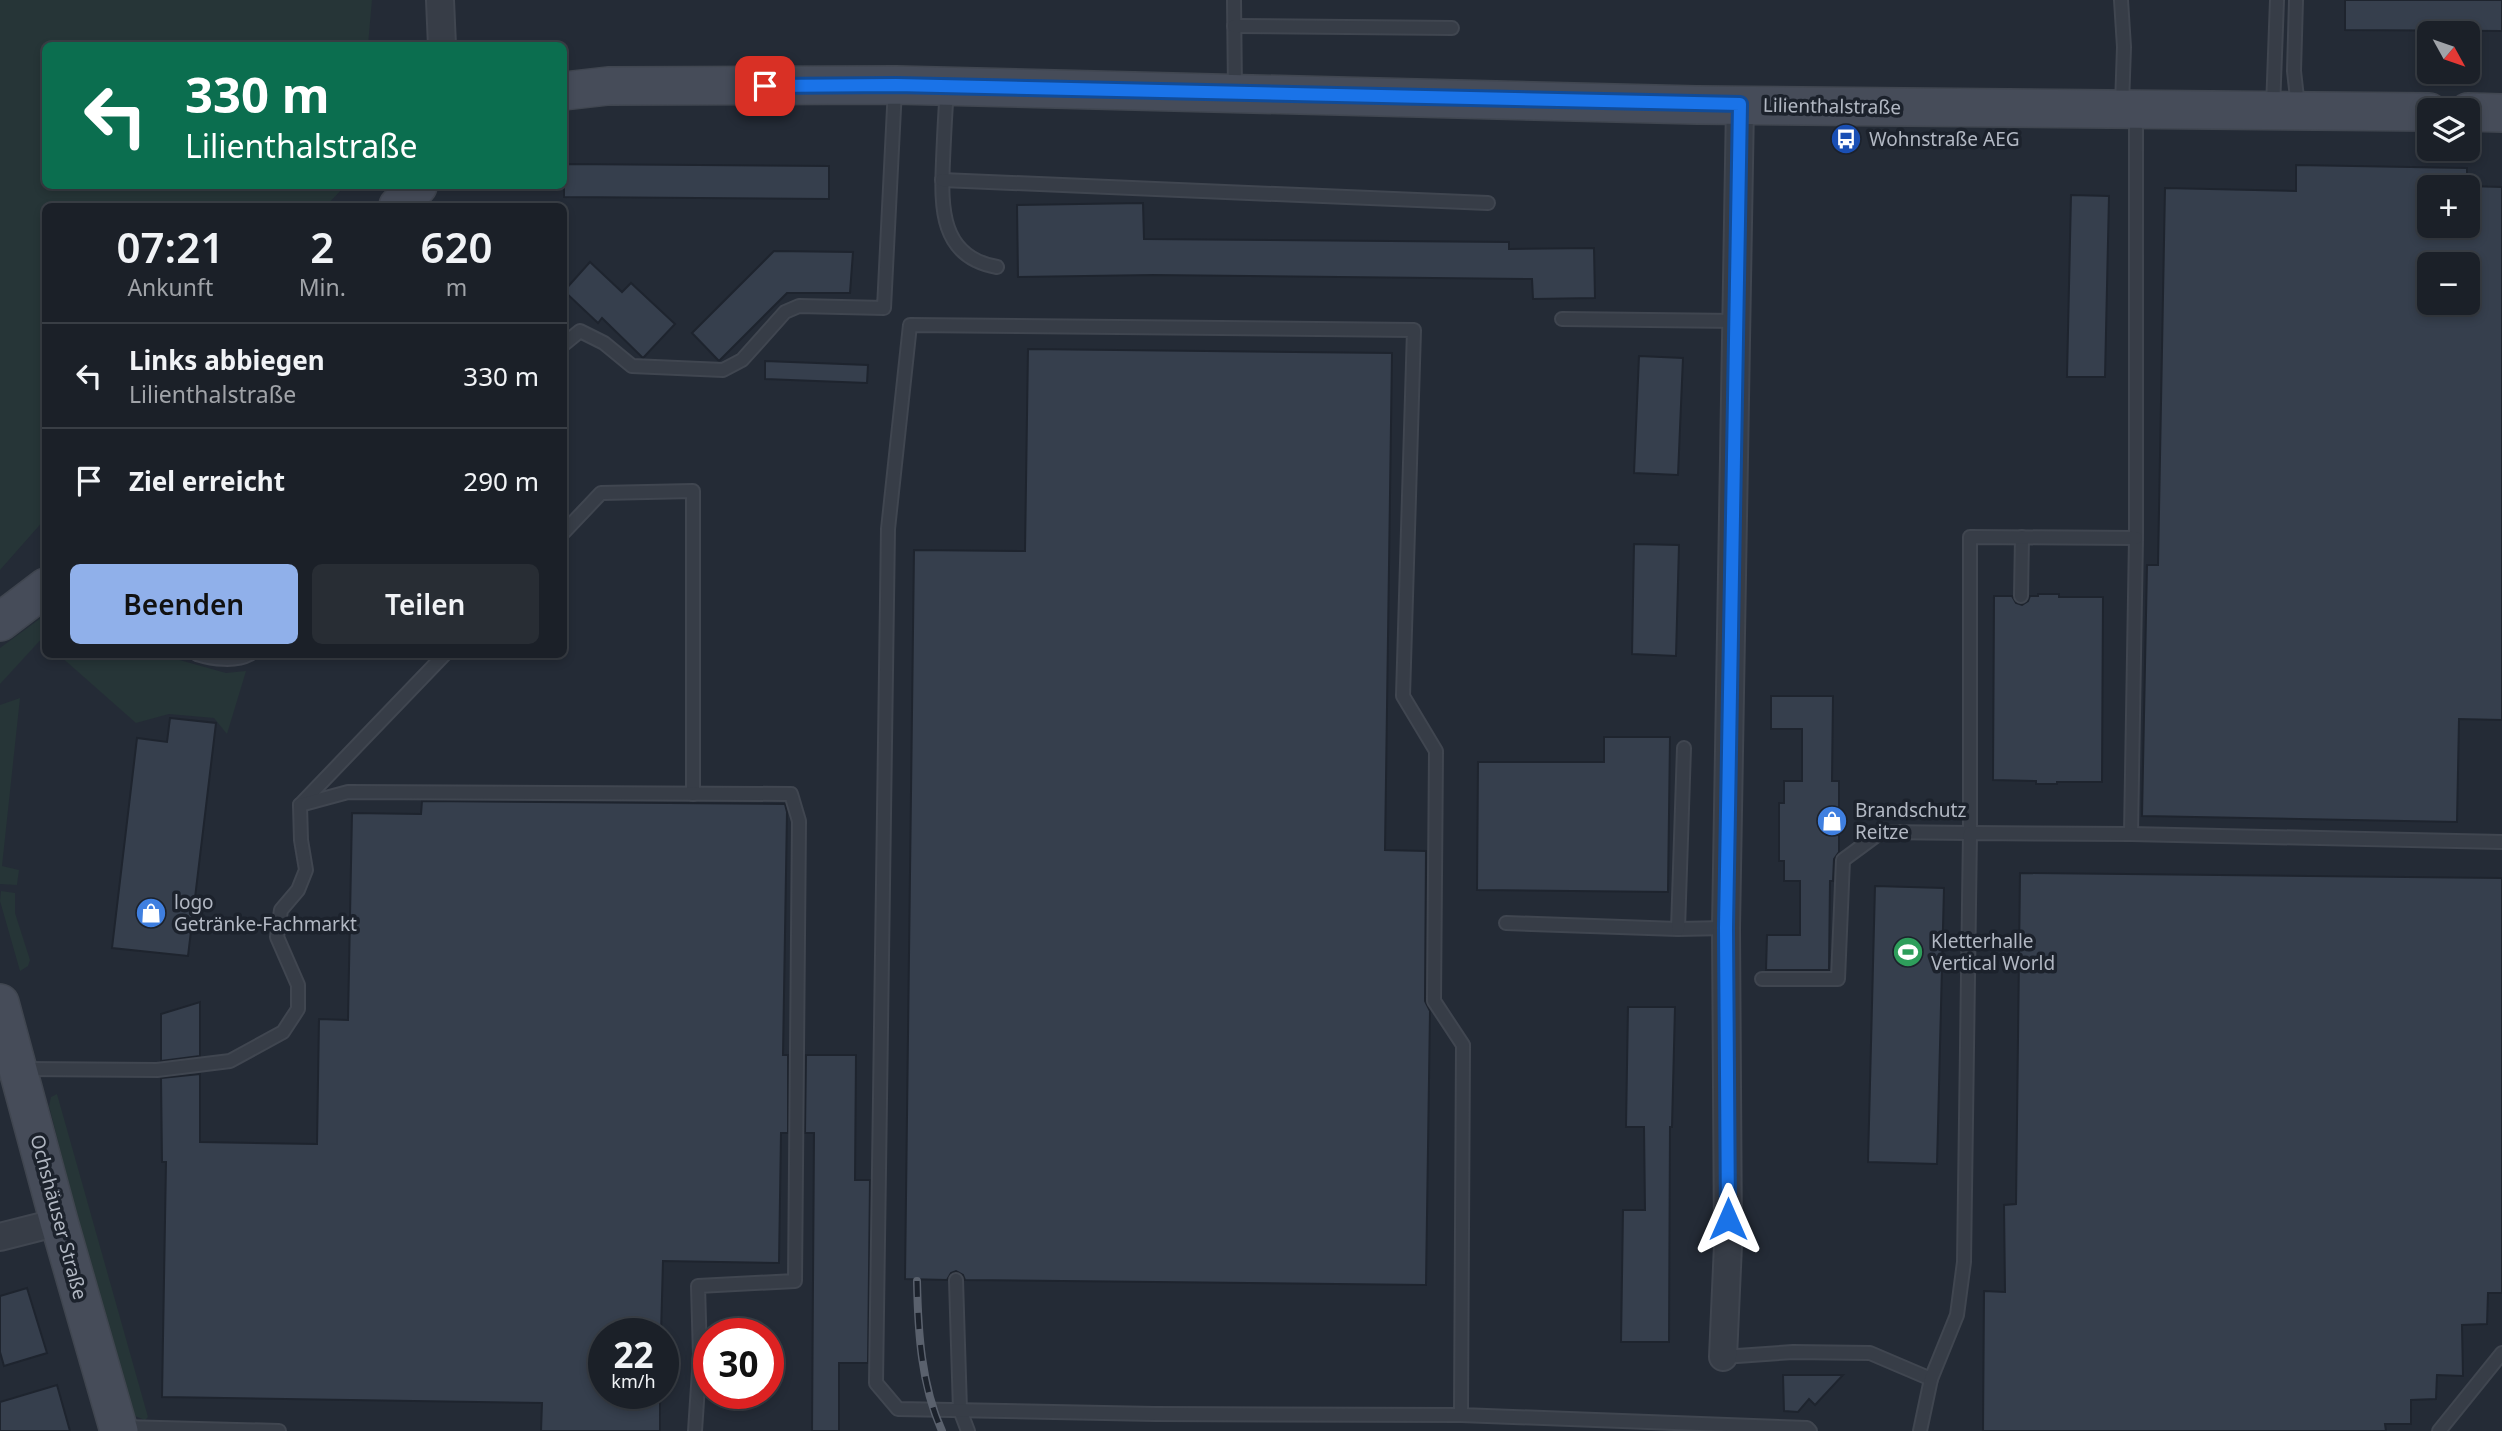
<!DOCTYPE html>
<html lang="de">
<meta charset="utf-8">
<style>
body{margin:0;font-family:"Noto Sans",sans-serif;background:#282d34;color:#f1f3f6;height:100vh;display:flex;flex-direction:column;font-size:26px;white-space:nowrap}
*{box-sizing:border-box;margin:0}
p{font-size:23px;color:#a0a3a8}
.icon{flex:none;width:38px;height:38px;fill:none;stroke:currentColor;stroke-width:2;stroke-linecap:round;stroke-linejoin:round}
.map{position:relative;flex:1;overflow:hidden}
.panel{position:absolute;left:42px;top:203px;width:525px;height:455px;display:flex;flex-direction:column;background:#1b2028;border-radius:10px;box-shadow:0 4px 10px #0003,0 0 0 2px #393e45}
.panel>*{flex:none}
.guide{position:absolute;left:42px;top:42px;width:525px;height:147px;border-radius:10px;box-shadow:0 4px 10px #0003,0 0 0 2px #393e45;background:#0b6e4f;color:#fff;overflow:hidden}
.needle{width:46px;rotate:130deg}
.fabs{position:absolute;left:2417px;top:21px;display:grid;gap:14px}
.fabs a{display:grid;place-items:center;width:63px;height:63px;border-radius:10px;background:#1b2028;box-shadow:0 4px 10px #0003,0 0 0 2px #393e45;font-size:35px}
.speed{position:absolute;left:588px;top:1318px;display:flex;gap:14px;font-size:35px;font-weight:700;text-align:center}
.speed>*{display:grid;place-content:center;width:91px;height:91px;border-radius:50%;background:#1b2028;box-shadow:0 4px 10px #0003,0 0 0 2px #393e45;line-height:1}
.speed small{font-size:18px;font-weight:400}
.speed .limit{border:10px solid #d22;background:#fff;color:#111}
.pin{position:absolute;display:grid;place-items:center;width:60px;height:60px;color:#fff;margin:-30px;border-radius:14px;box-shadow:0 4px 10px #0006}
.me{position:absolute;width:77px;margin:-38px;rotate:0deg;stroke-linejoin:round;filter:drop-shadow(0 0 5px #0008)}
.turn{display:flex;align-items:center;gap:24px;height:147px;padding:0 28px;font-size:32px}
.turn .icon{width:91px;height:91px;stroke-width:2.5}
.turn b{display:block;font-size:49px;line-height:60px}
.eta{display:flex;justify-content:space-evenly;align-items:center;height:119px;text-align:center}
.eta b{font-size:42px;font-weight:600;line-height:49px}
.primary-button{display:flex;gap:14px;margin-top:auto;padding:14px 28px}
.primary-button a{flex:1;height:80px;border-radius:10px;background:#90b0ea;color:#111;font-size:28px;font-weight:600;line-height:80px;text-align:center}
.primary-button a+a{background:#282d34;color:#f1f3f6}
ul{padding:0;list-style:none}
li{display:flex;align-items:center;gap:21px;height:105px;padding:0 28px;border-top:2px solid #393e45}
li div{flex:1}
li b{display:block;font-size:26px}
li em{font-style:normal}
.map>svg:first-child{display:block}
.green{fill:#263537}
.building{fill:#363f4d;stroke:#1e242e;stroke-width:2;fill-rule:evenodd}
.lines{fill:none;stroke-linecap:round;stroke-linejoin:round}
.lane-casing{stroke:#404650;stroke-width:16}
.street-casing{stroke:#404650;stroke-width:30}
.secondary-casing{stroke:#404650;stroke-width:40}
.lane{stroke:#373d47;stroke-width:12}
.street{stroke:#373d47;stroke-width:26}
.secondary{stroke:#464c59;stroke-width:37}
.rail-casing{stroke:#5a616d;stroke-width:8}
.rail{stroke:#1c222c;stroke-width:5;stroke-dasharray:16;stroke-linecap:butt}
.route-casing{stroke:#114b97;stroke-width:18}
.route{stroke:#1a73e8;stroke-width:12}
.labels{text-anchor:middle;stroke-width:7;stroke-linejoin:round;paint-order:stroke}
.street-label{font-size:19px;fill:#b2b8c3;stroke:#1c222c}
.poi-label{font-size:19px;fill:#b2b8c3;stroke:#1c222c;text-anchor:start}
</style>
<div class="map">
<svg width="2502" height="1431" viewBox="0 0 2502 1431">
<rect width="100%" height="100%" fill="#242b36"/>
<!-- green -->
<g class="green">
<path d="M0 0H372L368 45 46 46V186H345L326 206H46L45 519 0 570Z"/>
<path d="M45 615V635L0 684V648Z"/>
<path d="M59 655H171L176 659 226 673 246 671 227 734 214 718 169 714 136 723Z"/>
<path d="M20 698 2 866 19 870 17 885 0 884V705Z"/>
<path d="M1 891 15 893V913L30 960 28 966 20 971 0 901Z"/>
<path d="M57 1094 148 1417 145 1420 127 1413 86 1271 75 1209 49 1106 51 1097Z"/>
</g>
<!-- building -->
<g class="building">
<path d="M2345 0H2502V31L2345 30Z"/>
<path d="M564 164 829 166V199L564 197Z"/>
<path d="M2296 165 2467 168V187H2429V226H2468V186L2502 187V720L2459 719 2457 822 2142 816 2147 565H2158L2165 188 2296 191ZM2429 264H2468V303H2429Z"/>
<path d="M2071 195 2109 196 2105 377H2067Z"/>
<path d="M1143 203 1144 239 1509 242V249L1594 248 1595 298 1533 299 1532 279 1153 275 1018 277 1017 205Z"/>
<path d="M774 251 853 252 850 293H787L719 361 692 333Z"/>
<path d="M590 262 622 292 631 283 675 324 643 358 602 318 598 323 564 291Z"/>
<path d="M1028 349 1392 353 1385 850 1426 851 1425 1001 1430 1011 1426 1285 965 1280 963 1275 956 1271 951 1273 947 1280 905 1279 914 550 1025 551Z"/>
<path d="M1639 356 1683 358 1678 475 1634 473Z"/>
<path d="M765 361 868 365 867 383 765 379Z"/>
<path d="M1634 544 1679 545 1676 656 1632 654Z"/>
<path d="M2038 594H2059V597H2103L2102 782H2057V784H2036V781L1993 780 1994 596H2012L2016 603 2022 605 2028 601 2030 596H2038Z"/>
<path d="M1771 696H1833L1832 781H1839V852L1834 859 1833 881H1830L1829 970H1766L1767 935H1800V881H1784V861H1779V803H1784V781H1802V729H1771Z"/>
<path d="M170 718 216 723 188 956 112 948 137 738 167 742Z"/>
<path d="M1604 737H1670L1668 892 1477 890 1478 762H1604Z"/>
<path d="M422 801 785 804 787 812 783 1055H788V1133H781L779 1263 663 1261 661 1334H604V1393H660V1431H541L542 1403 162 1397 166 1162H162L161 1078 200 1074V1142L317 1144 319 1019 348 1020 352 813 421 814Z"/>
<path d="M2020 873 2502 878V1293H2488L2487 1324 2462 1325 2463 1376 2437 1375 2436 1399 2411 1400V1424H2385L2386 1431H1983L1984 1291 2005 1292 2004 1205 2016 1204Z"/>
<path d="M1875 886 1944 888 1937 1164 1868 1162Z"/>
<path d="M200 1002V1056L161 1061V1014Z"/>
<path d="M1628 1007H1675L1672 1127H1670L1669 1342H1621L1623 1210H1645L1644 1127H1626Z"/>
<path d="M806 1055H856L855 1180H870L868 1363H839V1431H812L814 1133H805Z"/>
<path d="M27 1288 47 1353 4 1366 0 1352V1296Z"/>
<path d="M1783 1375H1843L1815 1405 1809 1399 1798 1412 1784 1411Z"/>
<path d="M57 1385 70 1431H0V1402Z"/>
</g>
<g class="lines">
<!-- lane casing -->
<g class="lane-casing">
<g id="lane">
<path d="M1234 0 1235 90"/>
<path d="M2121 0 2124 47 2122 105"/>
<path d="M2296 0 2294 71 2298 107"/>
<path d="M1234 26 1452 28"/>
<path d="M947 90C945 114 944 137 943 161 941 207 940 257 997 267"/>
<path d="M2273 108 2277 0"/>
<path d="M942 180 1488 203"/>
<path d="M1562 319 1737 321"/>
<path d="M564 344 580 331 604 343 632 366 723 370 742 360 785 312 799 306 884 308 895 88"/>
<path d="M564 532 601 493 693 491V794"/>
<path d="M2021 596 2022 537"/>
<path d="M197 654C213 659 235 662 250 654"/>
<path d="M300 805 445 654"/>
<path d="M2131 834 2136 538V114"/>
<path d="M1506 923 1678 929 1726 928"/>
<path d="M1678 929 1684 748"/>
<path d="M1762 979H1838L1843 860 1881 832 1970 833V537L2136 538"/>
<path d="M23 1069 157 1070 230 1061 283 1032 298 1009V985L277 937 281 910 298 890 306 870 301 840 300 805 348 792 791 794 799 821 795 1281 698 1286 700 1356 695 1431"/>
<path d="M956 1280 960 1410 968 1431"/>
<path d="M1723 1357 1793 1352 1870 1353 1931 1379"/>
<path d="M1461 1415 1463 1045 1434 1001 1436 751 1403 696 1414 330 910 325 888 529 876 1383 898 1409 1155 1414 1461 1415 1807 1428 1810 1431"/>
<path d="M122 1427 279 1431"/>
<path d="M1920 1431 1931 1379 1957 1315 1964 1262 1970 833 2131 834 2502 842"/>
<path d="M2439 1431 2502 1353"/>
</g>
</g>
<!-- street casing -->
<g class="street-casing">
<g id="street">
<path d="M440 0 442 46"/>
<path d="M0 1237 59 1222"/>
<path d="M1723 1357 1728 1245 1726 928 1740 105"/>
</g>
</g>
<!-- secondary casing -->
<g class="secondary-casing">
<g id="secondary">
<path d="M564 91 608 86 896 85 1697 105 2429 112"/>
<path d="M2468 112 2502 113"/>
<path d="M398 206 418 186"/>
<path d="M0 622 46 587"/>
<path d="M0 1003 59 1222 119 1431"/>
</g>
</g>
<!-- lane -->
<use href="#lane" class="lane"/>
<!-- street -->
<use href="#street" class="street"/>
<!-- secondary -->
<use href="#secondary" class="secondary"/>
<!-- rail casing -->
<g class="rail-casing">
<path id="rail" d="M917 1281C918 1331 921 1385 942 1431"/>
</g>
<!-- rail -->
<use href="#rail" class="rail"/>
</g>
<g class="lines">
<!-- route casing -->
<g class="route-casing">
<path id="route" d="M765 86 896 85 1740 104 1726 928 1728 1219"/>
</g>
<!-- route -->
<use href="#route" class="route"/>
</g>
<!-- icons -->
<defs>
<g id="bus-disc" transform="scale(1.575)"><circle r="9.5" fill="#1a4fb4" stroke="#1c222c"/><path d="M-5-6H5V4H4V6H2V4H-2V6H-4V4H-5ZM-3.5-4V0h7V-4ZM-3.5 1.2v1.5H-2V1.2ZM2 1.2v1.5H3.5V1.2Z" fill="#fff"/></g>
<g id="shop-disc" transform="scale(1.575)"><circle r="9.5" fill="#3f7fe0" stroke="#1c222c"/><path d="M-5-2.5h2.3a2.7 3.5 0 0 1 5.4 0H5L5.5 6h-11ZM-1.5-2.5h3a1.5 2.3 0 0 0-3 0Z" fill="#fff"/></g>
<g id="stadium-disc" transform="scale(1.575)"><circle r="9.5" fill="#2e9e5b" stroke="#1c222c"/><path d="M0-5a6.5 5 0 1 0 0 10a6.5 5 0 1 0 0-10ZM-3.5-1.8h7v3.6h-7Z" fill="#fff"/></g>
</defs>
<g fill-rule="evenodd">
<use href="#bus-disc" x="1846" y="139"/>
<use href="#shop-disc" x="1832" y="821"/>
<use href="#shop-disc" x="151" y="913"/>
<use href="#stadium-disc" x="1908" y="952"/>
</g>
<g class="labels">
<!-- street labels -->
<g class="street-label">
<text transform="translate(1832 106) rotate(1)" y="7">Lilienthalstraße</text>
<text transform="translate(59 1217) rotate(75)" y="7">Ochshäuser Straße</text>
</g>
<!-- poi labels -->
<g class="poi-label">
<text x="1869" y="146">Wohnstraße AEG</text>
<text x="1855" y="817">Brandschutz<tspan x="1855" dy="22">Reitze</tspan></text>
<text x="174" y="909">logo<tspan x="174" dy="22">Getränke-Fachmarkt</tspan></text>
<text x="1931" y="948">Kletterhalle<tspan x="1931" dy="22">Vertical World</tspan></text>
</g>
</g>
</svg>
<div class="fabs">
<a><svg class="needle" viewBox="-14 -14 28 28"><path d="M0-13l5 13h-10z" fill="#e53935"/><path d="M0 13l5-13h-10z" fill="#a0a3a8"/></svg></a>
<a><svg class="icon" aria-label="layers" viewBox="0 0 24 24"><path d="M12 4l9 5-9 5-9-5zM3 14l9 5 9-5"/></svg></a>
<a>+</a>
<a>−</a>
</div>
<div class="speed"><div>22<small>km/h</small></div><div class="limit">30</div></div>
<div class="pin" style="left:765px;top:86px;background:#d93025"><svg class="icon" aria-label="arrive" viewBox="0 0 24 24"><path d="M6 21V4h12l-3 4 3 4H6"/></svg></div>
<svg class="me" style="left:1728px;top:1219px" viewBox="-20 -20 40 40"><path d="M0-17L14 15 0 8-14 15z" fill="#1a73e8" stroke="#fff" stroke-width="4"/></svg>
<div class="guide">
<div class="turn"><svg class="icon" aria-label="left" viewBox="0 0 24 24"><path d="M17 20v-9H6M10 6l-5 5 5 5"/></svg><div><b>330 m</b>Lilienthalstraße</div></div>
</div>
<section class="panel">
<div class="eta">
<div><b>07:21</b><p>Ankunft</p></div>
<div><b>2</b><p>Min.</p></div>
<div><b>620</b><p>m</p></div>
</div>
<ul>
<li><svg class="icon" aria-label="left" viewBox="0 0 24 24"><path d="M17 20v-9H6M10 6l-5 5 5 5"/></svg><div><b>Links abbiegen</b><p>Lilienthalstraße</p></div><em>330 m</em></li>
<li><svg class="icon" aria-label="arrive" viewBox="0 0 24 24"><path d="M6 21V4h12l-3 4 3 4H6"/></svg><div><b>Ziel erreicht</b></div><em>290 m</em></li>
</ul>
<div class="primary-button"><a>Beenden</a><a>Teilen</a></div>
</section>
</div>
